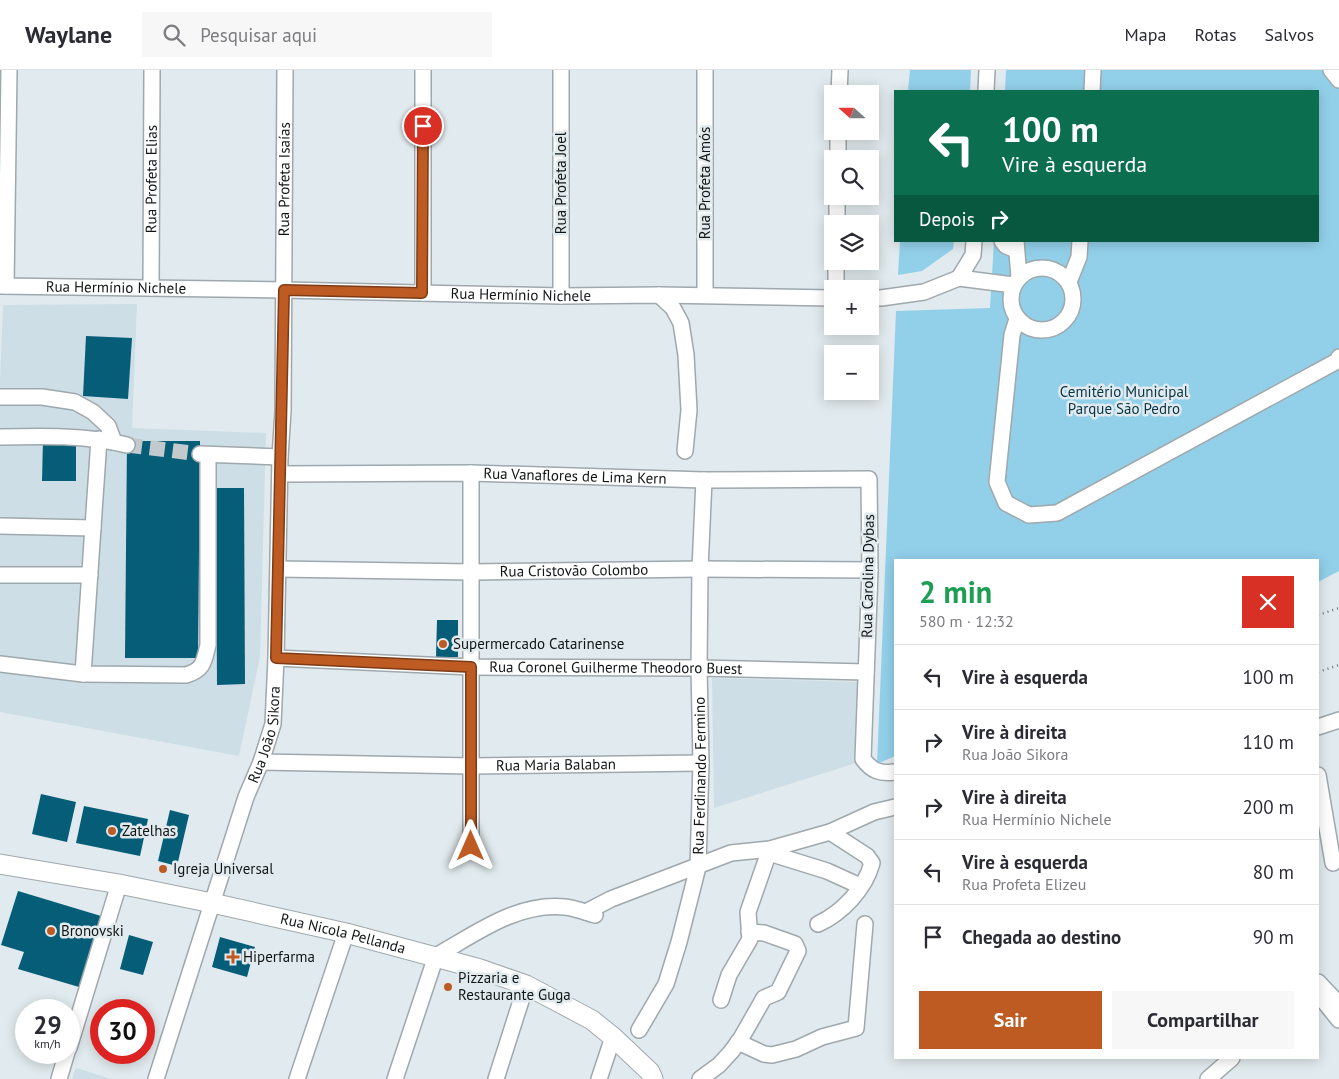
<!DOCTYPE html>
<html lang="pt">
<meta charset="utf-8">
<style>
body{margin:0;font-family:"PT Sans",sans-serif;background:#f7f7f7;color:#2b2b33;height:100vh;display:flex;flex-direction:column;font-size:19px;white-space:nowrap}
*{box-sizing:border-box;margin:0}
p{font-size:16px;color:#7c7c81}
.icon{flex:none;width:28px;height:28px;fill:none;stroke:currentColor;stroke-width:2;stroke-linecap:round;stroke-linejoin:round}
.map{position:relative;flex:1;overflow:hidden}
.panel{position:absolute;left:894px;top:489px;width:425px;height:500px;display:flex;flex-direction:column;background:#fff;border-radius:0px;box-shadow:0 2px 12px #0003}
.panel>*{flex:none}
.banner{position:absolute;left:894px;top:20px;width:425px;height:152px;border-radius:0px;box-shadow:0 2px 12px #0003;background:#0b6e4f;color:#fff;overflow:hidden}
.needle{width:32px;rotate:291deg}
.controls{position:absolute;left:824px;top:15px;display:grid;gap:10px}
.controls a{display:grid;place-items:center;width:55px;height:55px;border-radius:0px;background:#fff;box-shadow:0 2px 12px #0003;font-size:25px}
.speed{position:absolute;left:15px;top:929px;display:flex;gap:10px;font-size:25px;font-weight:700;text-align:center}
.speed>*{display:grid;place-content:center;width:65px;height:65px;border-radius:50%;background:#fff;box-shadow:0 2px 12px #0003;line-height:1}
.speed small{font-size:12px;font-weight:400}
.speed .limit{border:8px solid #d22;background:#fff;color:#111}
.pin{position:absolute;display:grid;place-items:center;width:42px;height:42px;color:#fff;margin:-21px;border:2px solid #fff;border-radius:50%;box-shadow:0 1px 5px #0007}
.me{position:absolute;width:55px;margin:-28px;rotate:0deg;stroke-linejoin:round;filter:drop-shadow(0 0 4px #0008)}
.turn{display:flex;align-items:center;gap:18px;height:105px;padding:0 25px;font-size:22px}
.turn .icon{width:65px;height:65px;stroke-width:2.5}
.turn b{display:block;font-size:35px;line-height:42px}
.then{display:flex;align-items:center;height:48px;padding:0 25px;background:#0003;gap:10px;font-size:19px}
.round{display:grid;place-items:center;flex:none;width:52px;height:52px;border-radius:0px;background:#f7f7f7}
.headline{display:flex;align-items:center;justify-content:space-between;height:85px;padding:0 25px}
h1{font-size:30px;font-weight:700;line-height:38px;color:#1e9e55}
.cta{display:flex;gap:10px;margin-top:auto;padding:10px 25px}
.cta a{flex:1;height:58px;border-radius:0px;background:#be5b23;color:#fff;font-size:20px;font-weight:700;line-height:58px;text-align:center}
.cta a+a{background:#f7f7f7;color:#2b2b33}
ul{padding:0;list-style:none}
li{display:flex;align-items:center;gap:15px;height:65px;padding:0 25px;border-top:1px solid #e1e1e2}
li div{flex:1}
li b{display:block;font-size:19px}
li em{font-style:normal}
header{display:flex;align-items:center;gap:30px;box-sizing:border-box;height:70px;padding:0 25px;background:#fff;border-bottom:1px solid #e1e1e2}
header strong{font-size:24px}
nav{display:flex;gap:28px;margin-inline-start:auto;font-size:18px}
.search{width:350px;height:45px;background:#f7f7f7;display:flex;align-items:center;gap:12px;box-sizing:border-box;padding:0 18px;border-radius:0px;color:#7c7c81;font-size:19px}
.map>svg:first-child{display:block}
.built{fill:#cddee6}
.green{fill:#92d0ea}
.building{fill:#055d77}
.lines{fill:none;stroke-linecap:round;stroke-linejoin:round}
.minor-tunnel{stroke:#c2cace;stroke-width:15;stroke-dasharray:15 8;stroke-linecap:butt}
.minor-casing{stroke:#9fa8ac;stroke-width:18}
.major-casing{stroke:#9fa8ac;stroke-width:21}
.path{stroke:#707578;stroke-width:2.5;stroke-dasharray:1 4;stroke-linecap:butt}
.minor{stroke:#fff;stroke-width:15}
.major{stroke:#fff;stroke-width:19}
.route-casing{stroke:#7c3b17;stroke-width:12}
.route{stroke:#be5b23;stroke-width:9}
.poi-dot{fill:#be5b23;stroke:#e1eaee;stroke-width:2}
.labels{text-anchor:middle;stroke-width:5;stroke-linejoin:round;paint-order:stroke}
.street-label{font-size:15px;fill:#121516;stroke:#e1eaee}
.park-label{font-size:15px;fill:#083545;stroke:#e1eaee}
.poi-label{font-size:15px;fill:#121516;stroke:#e1eaee;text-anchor:start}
</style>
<header>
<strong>Waylane</strong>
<div class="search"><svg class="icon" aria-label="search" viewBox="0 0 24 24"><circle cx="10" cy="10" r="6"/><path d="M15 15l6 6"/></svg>Pesquisar aqui</div>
<nav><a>Mapa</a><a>Rotas</a><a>Salvos</a></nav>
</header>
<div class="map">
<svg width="1339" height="1009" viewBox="0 0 1339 1009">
<rect width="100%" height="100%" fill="#e1eaee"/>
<!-- built -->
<g class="built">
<path d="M137 234 132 358 266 363 260 587 239 686 0 642V312L3 235Z"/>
<path d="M712 608 858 612 856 693 714 738Z"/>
<path d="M76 998 111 1009H72Z"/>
</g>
<!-- green -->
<g class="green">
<path d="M910 0H971L970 21H908Z"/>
<path d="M1006 0H1339V501L1318 512V490H895V686L877 694 896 241 990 238 994 171H1318V21H1005Z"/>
<path d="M900 171H954L953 179 922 201 898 205Z"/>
</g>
<!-- building -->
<g class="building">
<path d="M86 266 132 268 128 329 83 326Z"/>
<path d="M43 370H76V411H42Z"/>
<path d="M127 371H200L198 588H125Z"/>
<path d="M216 418H244L245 614 217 615Z"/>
<path d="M437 550H458V587H436Z"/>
<path d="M41 724 76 732 67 772 32 764Z"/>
<path d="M84 736 148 749 140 786 76 773Z"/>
<path d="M170 740 189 745 177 796 158 791Z"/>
<path d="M18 821 101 846 79 917 18 899 24 882 1 875Z"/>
<path d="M129 865 153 872 143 905 120 899Z"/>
<path d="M220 867 255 877 247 907 212 897Z"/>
</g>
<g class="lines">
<!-- minor-tunnel -->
<path class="minor-tunnel" d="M127 375 200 384"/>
<!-- minor casing -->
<g class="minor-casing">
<g id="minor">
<path d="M1331 0 1339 10"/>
<path d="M986 21 987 0"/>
<path d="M1092 21 1093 0"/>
<path d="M839 24 840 0"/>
<path d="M838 89V61"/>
<path d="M837 154V126"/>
<path d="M1002 171 1006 176 1016 180"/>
<path d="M1016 171 1019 207"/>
<circle cx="1042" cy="229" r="31"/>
<path d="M959 208 973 185 974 171"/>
<path d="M1069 212 1079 187 1080 171"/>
<path id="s1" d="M0 216 284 220 561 226 659 225 832 228"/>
<path d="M6 216 9 0"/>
<path id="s2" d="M151 218 152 0"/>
<path d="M836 219V191"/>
<path d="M423 223V0"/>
<path d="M659 225 673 238 681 253 686 285 689 340 685 381"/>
<path d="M705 225V0"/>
<path d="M561 226V0"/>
<path d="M870 228H881L924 222 959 208 1013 215"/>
<path d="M1017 249 1012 265 997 412 1006 433 1029 445 1057 443 1337 291 1339 287"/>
<path d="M0 327H42L75 332 93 342 108 356 114 372"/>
<path d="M0 367C43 366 85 365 127 375"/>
<path d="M200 384 280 387"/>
<path d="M471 403V776"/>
<path id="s3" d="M280 404 471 403 704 410 869 409 870 500 863 689C872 701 880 704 895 702"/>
<path d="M0 456 93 458"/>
<path id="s4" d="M278 499 471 502 700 499 870 500"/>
<path d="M0 505H90"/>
<path id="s5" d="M276 588 471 597 699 598 866 602"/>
<path d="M0 594 83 604 186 605C204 600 204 591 208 575V385"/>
<path d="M83 604 99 369"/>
<path d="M1318 657 1339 650"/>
<path id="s6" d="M261 692 471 696 701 693"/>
<path d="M1318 705 1333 793"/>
<path d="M769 783 827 801 860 816"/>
<path d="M586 842 611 829 731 783 770 779 830 762 874 742 895 737"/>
<path d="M818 854C842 843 865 819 872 793L867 786 830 762"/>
<path d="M1318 912 1339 934"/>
<path d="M1318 924 1339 950"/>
<path d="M721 930 729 905 750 869 748 842 770 779"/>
<path id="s7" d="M639 960 666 914 679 872 698 797 701 693 699 598 700 499 704 410"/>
<path d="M738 972 764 984 772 985 796 979 822 967 856 958 865 854"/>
<path d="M69 978 119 814"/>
<path d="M59 1009 67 982"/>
<path id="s8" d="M156 1009 246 727 261 692 273 654 276 588 280 387 283 341 285 0"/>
<path d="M297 1009 346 863"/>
<path d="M395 1009 436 886C475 864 517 832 565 837 575 838 585 842 595 845"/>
<path d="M496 1009 526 915"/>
<path d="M599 1009 613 967"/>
<path d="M700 1009 719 995 731 982 740 970 764 928 778 922 798 881 795 874 764 863 749 862"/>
<path d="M1208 1009 1232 988"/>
</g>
</g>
<!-- major casing -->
<g class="major-casing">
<g id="major">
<path id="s9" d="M0 794 119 814 212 833 346 863 480 899 526 915 592 950 613 967 650 1002 653 1009"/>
</g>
</g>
<!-- path -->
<g class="path">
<path d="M1318 545 1339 538"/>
<path d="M1318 602 1339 595"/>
</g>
<!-- minor -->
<use href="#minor" class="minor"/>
<!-- major -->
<use href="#major" class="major"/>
</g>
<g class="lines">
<!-- route casing -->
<g class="route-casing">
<path id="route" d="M423 56 422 223 284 220 276 588 471 597V776"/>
</g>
<!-- route -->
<use href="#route" class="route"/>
</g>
<!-- markers -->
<g class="poi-dot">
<circle cx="443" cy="574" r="5"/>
<circle cx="112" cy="761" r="5"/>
<circle cx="163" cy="799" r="5"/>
<circle cx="51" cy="861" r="5"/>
<path d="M230.5 879.5h5v5h5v5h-5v5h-5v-5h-5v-5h5z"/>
<circle cx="448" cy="917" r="5"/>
</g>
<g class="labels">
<!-- street labels -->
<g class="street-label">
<text dy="5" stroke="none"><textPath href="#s2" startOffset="109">Rua Profeta Elias</textPath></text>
<text dy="5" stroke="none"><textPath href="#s8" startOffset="919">Rua Profeta Isaías</textPath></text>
<text transform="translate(561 113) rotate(-90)" y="5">Rua Profeta Joel</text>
<text transform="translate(705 113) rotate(-90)" y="5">Rua Profeta Amós</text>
<text dy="5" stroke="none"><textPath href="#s1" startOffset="116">Rua Hermínio Nichele</textPath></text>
<text dy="5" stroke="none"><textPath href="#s1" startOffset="521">Rua Hermínio Nichele</textPath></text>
<text dy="5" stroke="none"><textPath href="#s3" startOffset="295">Rua Vanaflores de Lima Kern</textPath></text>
<text dy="5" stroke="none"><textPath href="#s4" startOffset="296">Rua Cristovão Colombo</textPath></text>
<text transform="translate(868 506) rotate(-89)" y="5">Rua Carolina Dybas</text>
<text dy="5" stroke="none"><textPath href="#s5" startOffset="340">Rua Coronel Guilherme Theodoro Buest</textPath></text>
<text dy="5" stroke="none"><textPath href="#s8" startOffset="362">Rua João Sikora</textPath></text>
<text dy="5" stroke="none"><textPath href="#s6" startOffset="295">Rua Maria Balaban</textPath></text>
<text dy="5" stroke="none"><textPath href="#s7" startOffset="266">Rua Ferdinando Fermino</textPath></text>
<text dy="5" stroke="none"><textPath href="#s9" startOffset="350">Rua Nicola Pellanda</textPath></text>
</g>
<!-- park labels -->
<g class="park-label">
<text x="1124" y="327">Cemitério Municipal<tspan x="1124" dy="17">Parque São Pedro</tspan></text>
</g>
<!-- poi labels -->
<g class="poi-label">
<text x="453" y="579">Supermercado Catarinense</text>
<text x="122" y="766">Zatelhas</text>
<text x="173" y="804">Igreja Universal</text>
<text x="61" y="866">Bronovski</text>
<text x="243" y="892">Hiperfarma</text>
<text x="458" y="913">Pizzaria e<tspan x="458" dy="17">Restaurante Guga</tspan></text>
</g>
</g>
</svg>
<div class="controls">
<a><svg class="needle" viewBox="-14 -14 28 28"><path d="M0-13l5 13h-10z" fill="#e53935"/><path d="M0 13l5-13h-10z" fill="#7c7c81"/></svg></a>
<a><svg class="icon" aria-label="search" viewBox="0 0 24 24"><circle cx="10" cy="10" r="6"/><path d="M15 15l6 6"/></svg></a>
<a><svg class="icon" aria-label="layers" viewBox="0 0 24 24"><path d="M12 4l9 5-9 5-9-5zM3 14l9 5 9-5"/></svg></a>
<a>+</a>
<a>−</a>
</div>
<div class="speed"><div>29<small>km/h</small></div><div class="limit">30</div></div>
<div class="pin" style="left:423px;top:56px;background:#d93025"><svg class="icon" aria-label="arrive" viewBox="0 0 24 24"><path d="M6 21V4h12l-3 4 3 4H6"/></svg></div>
<svg class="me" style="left:471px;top:776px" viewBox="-20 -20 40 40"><path d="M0-17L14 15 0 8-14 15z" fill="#be5b23" stroke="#fff" stroke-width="4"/></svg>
<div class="banner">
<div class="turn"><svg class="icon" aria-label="left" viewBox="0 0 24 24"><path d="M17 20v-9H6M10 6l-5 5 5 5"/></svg><div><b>100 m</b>Vire à esquerda</div></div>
<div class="then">Depois<svg class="icon" aria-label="right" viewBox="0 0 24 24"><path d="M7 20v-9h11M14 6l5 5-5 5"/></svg></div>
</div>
<section class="panel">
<div class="headline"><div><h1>2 min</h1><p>580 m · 12:32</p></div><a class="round" style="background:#d93025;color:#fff"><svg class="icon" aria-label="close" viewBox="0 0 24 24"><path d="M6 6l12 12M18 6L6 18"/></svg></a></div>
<ul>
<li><svg class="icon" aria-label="left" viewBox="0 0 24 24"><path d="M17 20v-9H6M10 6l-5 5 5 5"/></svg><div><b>Vire à esquerda</b></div><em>100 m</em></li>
<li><svg class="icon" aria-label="right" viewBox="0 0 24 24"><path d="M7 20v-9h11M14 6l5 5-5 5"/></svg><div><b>Vire à direita</b><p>Rua João Sikora</p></div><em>110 m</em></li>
<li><svg class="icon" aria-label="right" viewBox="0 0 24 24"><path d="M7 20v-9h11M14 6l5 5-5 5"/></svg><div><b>Vire à direita</b><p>Rua Hermínio Nichele</p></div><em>200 m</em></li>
<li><svg class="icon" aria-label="left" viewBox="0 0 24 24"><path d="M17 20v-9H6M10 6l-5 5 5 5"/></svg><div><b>Vire à esquerda</b><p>Rua Profeta Elizeu</p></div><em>80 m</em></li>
<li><svg class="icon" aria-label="arrive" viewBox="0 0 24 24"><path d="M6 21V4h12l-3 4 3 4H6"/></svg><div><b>Chegada ao destino</b></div><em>90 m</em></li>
</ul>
<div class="cta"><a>Sair</a><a>Compartilhar</a></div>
</section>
</div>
